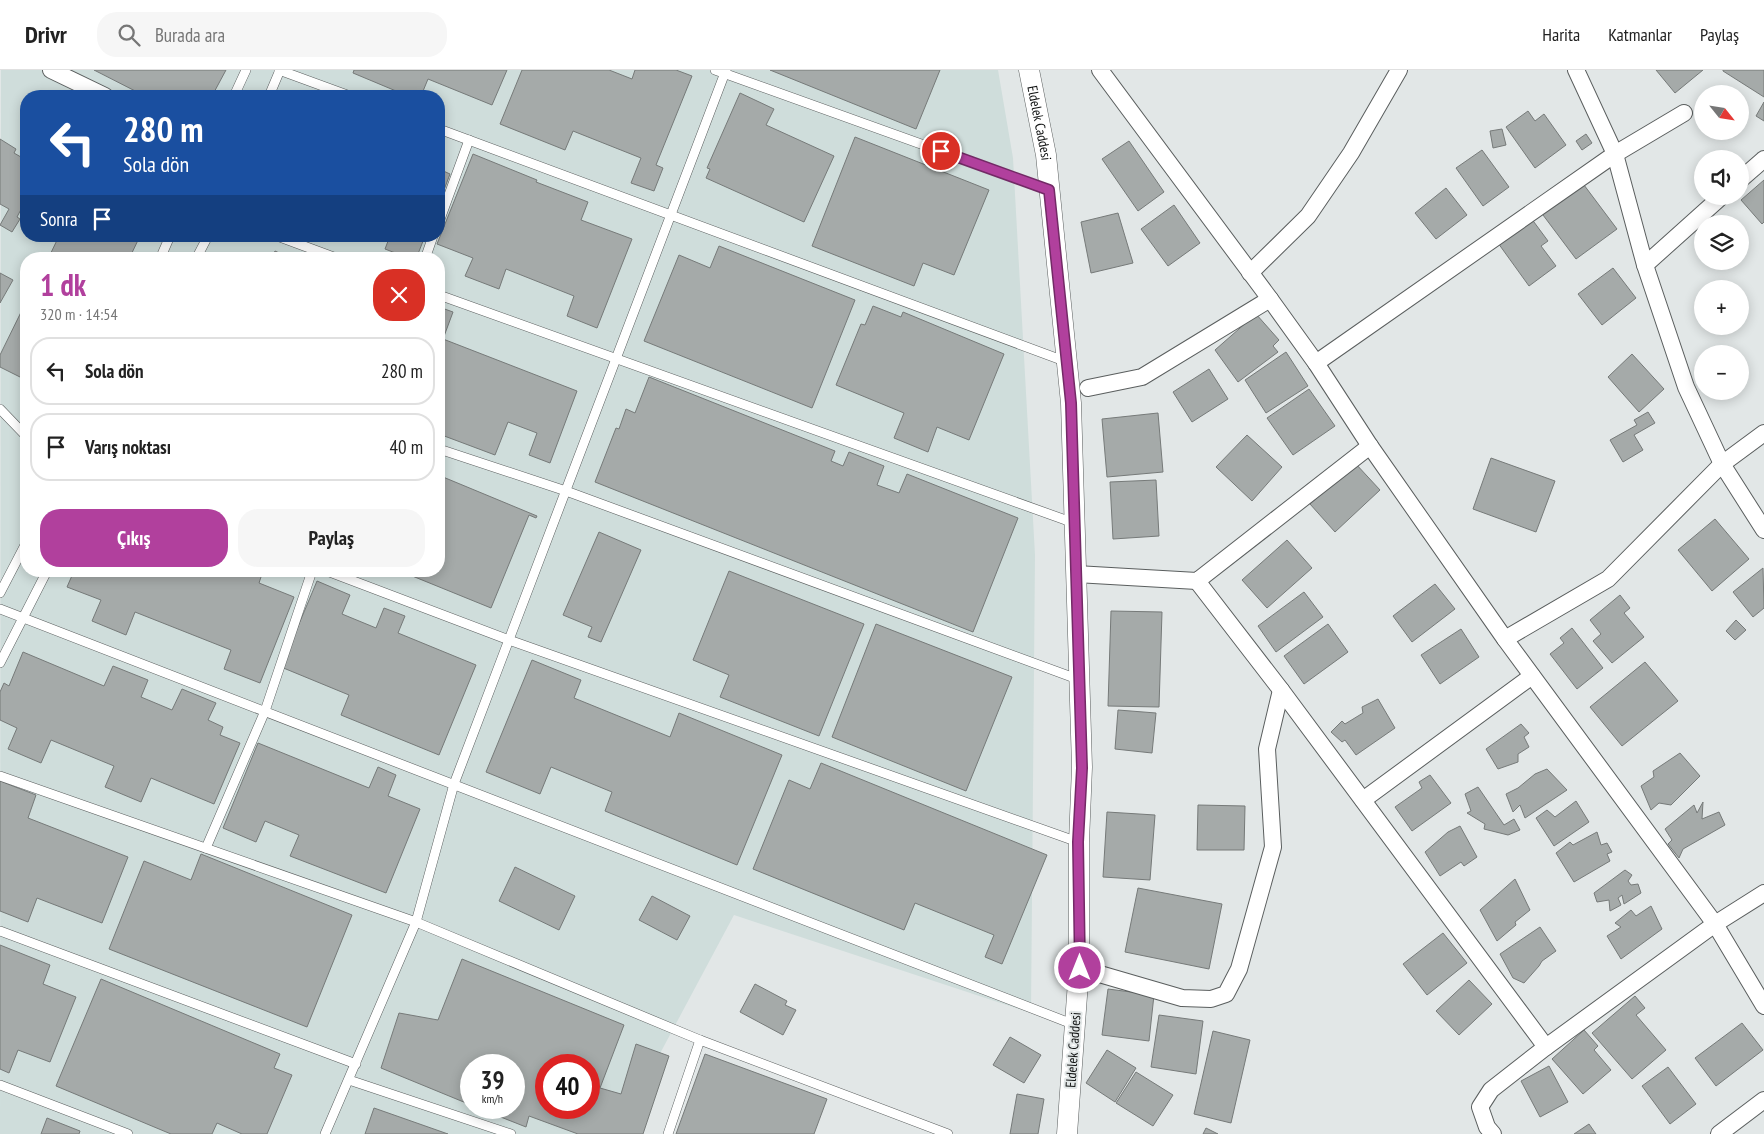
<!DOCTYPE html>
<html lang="tr">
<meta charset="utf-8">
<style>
body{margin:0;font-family:"PT Sans Narrow",sans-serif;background:#f6f6f6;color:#222;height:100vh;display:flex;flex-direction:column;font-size:19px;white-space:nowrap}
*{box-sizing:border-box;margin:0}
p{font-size:16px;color:#767676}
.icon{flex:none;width:28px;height:28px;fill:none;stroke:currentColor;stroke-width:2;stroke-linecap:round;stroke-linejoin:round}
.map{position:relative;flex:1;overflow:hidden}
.sheet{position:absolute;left:20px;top:182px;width:425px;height:325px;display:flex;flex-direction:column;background:#fff;border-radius:20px;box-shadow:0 2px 12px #0003}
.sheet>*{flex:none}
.hud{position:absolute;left:20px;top:20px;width:425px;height:152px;border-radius:20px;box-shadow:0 2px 12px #0003;background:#1a4fa0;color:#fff;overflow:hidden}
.needle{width:32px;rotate:120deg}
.controls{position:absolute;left:1694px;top:15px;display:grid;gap:10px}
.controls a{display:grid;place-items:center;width:55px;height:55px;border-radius:50%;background:#fff;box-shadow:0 2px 12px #0003;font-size:25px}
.speed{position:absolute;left:460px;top:984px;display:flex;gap:10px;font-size:25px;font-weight:700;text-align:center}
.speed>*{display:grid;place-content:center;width:65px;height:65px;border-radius:50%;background:#fff;box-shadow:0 2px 12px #0003;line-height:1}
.speed small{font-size:12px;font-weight:400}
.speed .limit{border:8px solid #d22;background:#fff;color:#111}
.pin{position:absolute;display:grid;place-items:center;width:42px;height:42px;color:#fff;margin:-21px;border:2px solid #fff;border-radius:50%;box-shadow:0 1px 5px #0007}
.me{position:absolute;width:55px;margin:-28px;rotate:0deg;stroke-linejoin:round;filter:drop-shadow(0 0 4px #0008)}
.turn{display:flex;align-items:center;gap:18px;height:105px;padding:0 20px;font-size:22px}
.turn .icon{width:65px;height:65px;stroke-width:2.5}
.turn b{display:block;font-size:35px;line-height:42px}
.then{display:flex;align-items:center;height:48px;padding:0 20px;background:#0003;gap:10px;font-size:19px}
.round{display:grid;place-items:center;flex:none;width:52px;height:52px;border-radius:20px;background:#f6f6f6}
.head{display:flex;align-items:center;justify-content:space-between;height:85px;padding:0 20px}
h1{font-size:30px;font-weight:800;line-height:38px;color:#b1409d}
.button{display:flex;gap:10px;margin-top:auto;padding:10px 20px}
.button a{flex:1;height:58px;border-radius:20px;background:#b1409d;color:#fff;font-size:20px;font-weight:800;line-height:58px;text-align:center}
.button a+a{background:#f6f6f6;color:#222}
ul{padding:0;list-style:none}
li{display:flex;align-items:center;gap:15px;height:68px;margin:0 10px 8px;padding:0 10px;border:2px solid #e0e0e0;border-radius:20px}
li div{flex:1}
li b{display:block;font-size:19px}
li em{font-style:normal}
header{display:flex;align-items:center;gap:30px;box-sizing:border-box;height:70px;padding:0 25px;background:#fff;border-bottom:1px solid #e0e0e0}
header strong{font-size:24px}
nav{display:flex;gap:28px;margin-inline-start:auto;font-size:18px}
.search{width:350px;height:45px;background:#f6f6f6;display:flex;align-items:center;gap:12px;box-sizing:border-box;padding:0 18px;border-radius:20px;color:#767676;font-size:19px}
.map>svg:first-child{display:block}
.built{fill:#cfdddb;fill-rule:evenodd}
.building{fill:#a5aaa9;stroke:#767a79;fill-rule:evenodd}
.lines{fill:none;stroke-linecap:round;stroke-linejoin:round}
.service-casing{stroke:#5a5e5e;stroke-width:10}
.minor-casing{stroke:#5a5e5e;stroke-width:18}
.tertiary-casing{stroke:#5a5e5e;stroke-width:21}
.service{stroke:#fff;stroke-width:9}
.minor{stroke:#fff;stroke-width:16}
.tertiary{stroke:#fff;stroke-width:20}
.route-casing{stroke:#732a66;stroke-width:12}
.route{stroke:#b1409d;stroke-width:9}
.labels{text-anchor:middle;stroke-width:4;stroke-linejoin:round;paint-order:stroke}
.street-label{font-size:14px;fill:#101212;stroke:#e2e7e7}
</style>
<header>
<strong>Drivr</strong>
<div class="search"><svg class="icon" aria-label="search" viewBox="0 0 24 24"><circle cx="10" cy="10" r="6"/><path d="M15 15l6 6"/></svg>Burada ara</div>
<nav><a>Harita</a><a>Katmanlar</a><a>Paylaş</a></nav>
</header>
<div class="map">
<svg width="1764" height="1064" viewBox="0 0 1764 1064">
<rect width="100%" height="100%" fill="#e2e7e7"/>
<!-- built -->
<path class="built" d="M1 0H998L1013 88 1035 485 1031 943 734 845 617 1064H0ZM26 26H439V166H26ZM26 189H439V501H26ZM471 995H514V1038H471ZM546 995H589V1038H546Z"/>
<!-- building -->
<g class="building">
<path d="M94 0H226L212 26H145Z"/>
<path d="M354 0H507L492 35 428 9 421 26H408L353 3Z"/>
<path d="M522 0H609L632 9 635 0H676L692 6 656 95 663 98 654 121 631 113 641 88 573 61 565 80 500 54Z"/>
<path d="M770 0H940L916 59Z"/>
<path d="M1656 0H1703L1675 23Z"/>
<path d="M1723 0H1764V27L1723 1Z"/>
<path d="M740 23 774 39 766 55 834 86 804 152 706 108 710 99 707 98Z"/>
<path d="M1764 32V51L1756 46Z"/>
<path d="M1528 41 1535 51 1544 44 1566 75 1535 98 1506 57Z"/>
<path d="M1502 59 1506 75 1493 78 1490 61Z"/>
<path d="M1586 64 1592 73 1582 80 1576 71Z"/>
<path d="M855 67 989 120 954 205 923 193 914 216 812 176Z"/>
<path d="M0 69 16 79 14 83 26 90V130L17 147 20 149 12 162 0 155 9 139 0 134Z"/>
<path d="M1129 71 1164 122 1138 141 1102 89Z"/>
<path d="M1482 80 1509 117 1483 136 1456 98Z"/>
<path d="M473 84 537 110 536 112 588 132 581 150 632 169 597 258 567 246 574 226 506 199 499 219 465 206 473 188 437 174Z"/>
<path d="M439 99 450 104 439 133Z"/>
<path d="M1764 110V152L1762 154 1741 130Z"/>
<path d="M1581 111 1617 159 1576 189 1540 141Z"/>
<path d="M1446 118 1467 145 1436 169 1415 143Z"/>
<path d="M1174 135 1200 173 1168 196 1141 159Z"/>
<path d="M1118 143 1133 193 1091 203 1081 152Z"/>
<path d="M1531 148 1548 171 1541 176 1556 196 1529 216 1498 173Z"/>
<path d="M59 166H140L129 189H48Z"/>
<path d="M390 166H425L416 189H411L385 179Z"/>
<path d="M719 176 855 230 812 338 644 271 679 185 710 198Z"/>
<path d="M275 181 292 189H271Z"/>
<path d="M1613 198 1636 228 1602 255 1578 224Z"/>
<path d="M0 203 13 210 0 233Z"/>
<path d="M26 232V310L0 297V285Z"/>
<path d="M873 236 901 247 903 242 1004 284 969 370 937 357 928 382 894 368 904 343 836 315 861 254 865 255Z"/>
<path d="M439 237 453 242 443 269 577 321 550 393 529 385 537 363 508 352 495 385 439 364Z"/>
<path d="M1256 244 1279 270 1273 276 1278 282 1238 312 1215 280Z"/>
<path d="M1286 282 1308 316 1266 343 1245 310Z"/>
<path d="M1632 284 1664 319 1639 342 1608 307Z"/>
<path d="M1209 299 1228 329 1192 352 1173 322Z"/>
<path d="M649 307 835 381 831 391 843 396 849 382 884 396 877 415 899 423 907 404 1018 448 973 562 595 412 616 358 619 359 626 339 635 343Z"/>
<path d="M1309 319 1335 356 1293 385 1267 348Z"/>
<path d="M1648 342 1655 353 1634 365 1643 380 1623 392 1610 370 1637 355 1634 350Z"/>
<path d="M1158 343 1163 402 1107 407 1102 349Z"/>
<path d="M1247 365 1282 397 1252 431 1216 397Z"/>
<path d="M1491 388 1555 411 1536 462 1473 439Z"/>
<path d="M1355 393 1380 420 1335 462 1310 434Z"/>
<path d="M443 407 537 446 536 448 529 445 491 538 400 501H439V417Z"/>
<path d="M1156 410 1159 466 1113 469 1110 412Z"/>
<path d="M1715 449 1749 489 1712 521 1678 480Z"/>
<path d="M599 462 641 480 601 572 588 567 592 557 563 545Z"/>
<path d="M1287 470 1312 498 1267 538 1242 510Z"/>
<path d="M1763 498 1764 538 1753 547 1733 522Z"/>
<path d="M74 501H263L259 513 294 527 260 613 224 599 231 580 135 542 126 565 92 551 101 530 67 517Z"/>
<path d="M729 501 864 554 819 666 720 627 729 605 693 590Z"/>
<path d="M317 511 350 525 342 544 376 558 384 538 405 546 398 563 476 595 439 685 341 645 349 625 281 597Z"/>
<path d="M1435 514 1455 539 1412 572 1393 546Z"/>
<path d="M1304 522 1323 547 1276 582 1258 556Z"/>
<path d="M1620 525 1630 538 1624 543 1644 567 1612 593 1593 571 1601 564 1590 550Z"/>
<path d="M1111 541 1162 542 1159 637 1108 636Z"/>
<path d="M1736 550 1746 560 1735 570 1726 561Z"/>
<path d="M876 554 1012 607 966 721 832 667Z"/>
<path d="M1328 554 1348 582 1304 614 1284 586Z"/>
<path d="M1572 558 1603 598 1577 619 1550 584 1564 573 1560 568Z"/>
<path d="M1461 559 1479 587 1440 614 1421 585Z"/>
<path d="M23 582 104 616 113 596 148 610 141 627 172 640 182 619 216 633 208 650 223 657 220 665 240 673 214 734 151 708 141 732 105 717 114 696 51 670 41 693 8 679 17 658 0 650V622L4 613 9 616Z"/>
<path d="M532 590 581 610 574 628 670 667 679 643 782 685 737 795 605 741 612 722 551 697 540 724 486 702Z"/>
<path d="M1645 592 1678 631 1622 676 1590 637Z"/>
<path d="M1378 629 1395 658 1356 685 1345 670 1342 672 1331 662 1342 651 1345 654 1363 643 1362 637Z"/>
<path d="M1118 640 1156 643 1152 683 1115 679Z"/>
<path d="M1521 654 1529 663 1524 667 1529 677 1518 684V692L1498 699 1486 679Z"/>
<path d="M258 673 369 718 378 697 396 705 388 726 420 739 386 823 290 786 299 765 265 751 256 772 223 758Z"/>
<path d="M1680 683 1700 706 1671 735 1659 733 1651 740 1641 716 1654 707 1653 701Z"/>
<path d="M821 693 1047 785 1002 894 985 887 994 865 915 833 904 860 753 799 789 710 810 719Z"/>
<path d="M1547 699 1567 720 1525 748 1520 735 1513 742 1506 724 1518 718 1535 704Z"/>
<path d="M1430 705 1451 733 1412 761 1395 737 1422 718 1419 712Z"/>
<path d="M0 711 36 725 28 748 128 787 102 853 37 828 28 852 0 841Z"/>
<path d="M1478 717 1504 755 1514 749 1520 760 1508 765 1484 759 1485 754 1467 743 1471 741 1465 724Z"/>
<path d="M1576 731 1589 752 1554 776 1536 748 1547 740 1555 747Z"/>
<path d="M1703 732 1702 749 1719 742 1725 755 1683 779 1679 788 1668 774 1672 770 1665 759 1694 735 1697 743Z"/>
<path d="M1198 735 1245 736 1244 780H1197Z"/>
<path d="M1107 742 1155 745 1150 810 1103 807Z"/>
<path d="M1460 756 1477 787 1464 796 1461 792 1440 806 1425 782 1448 762Z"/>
<path d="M1597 762 1601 775 1607 773 1612 782 1607 784 1610 791 1574 812 1556 783 1570 772 1573 775Z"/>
<path d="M201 784 352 845 307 957 109 879 144 791 191 810Z"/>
<path d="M515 797 575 826 559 860 499 831Z"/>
<path d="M1625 800 1632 805 1628 811 1631 815 1638 814 1641 823 1624 834 1622 825 1618 828 1621 835 1610 841 1609 830 1597 832 1594 823Z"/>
<path d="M1515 809 1530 840 1515 852 1516 855 1497 871 1480 840Z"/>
<path d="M1138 818 1222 834 1209 899 1125 882Z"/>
<path d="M652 826 690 846 677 870 639 850Z"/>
<path d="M1651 836 1662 859 1621 889 1607 866 1621 857 1615 853 1631 840 1636 846Z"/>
<path d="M1540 857 1556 881 1542 891 1539 896 1524 913 1513 908 1500 884Z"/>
<path d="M1443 863 1467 893 1427 925 1403 894Z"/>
<path d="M0 875 50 895 43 914 76 927 50 992 18 980 9 1003 0 999Z"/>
<path d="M462 889 624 955 600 1018 621 1024 636 974 669 986 643 1064H578L529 1046 526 1057 478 1038H514V995H471V1035L381 998 399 943 438 950ZM546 995H589V1038H546Z"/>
<path d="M101 909 280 984 274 998 292 1005 267 1064H242L217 1053 212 1064H171L56 1016Z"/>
<path d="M1469 910 1492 934 1459 965 1436 941Z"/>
<path d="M755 914 787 931 785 935 796 940 783 965 740 942Z"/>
<path d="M1108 919 1154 925 1149 971 1102 965Z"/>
<path d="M1635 926 1645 938 1636 945 1666 980 1632 1009 1592 963Z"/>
<path d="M1159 945 1203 951 1196 1004 1151 997Z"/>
<path d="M1742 953 1763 980 1716 1016 1695 988Z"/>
<path d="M1584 960 1598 976 1594 980 1611 1000 1583 1024 1552 989Z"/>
<path d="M1213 961 1250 970 1231 1053 1194 1044Z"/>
<path d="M1010 967 1041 985 1024 1013 993 995Z"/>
<path d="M1107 980 1136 998 1115 1032 1086 1013Z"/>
<path d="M705 984 827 1029 814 1064H676Z"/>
<path d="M1549 996 1568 1032 1540 1047 1521 1011Z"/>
<path d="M1668 997 1696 1034 1670 1054 1642 1016Z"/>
<path d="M1136 1002 1173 1025 1153 1056 1116 1033Z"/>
<path d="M1017 1024 1044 1029 1038 1064H1010Z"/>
<path d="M374 1038 448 1064H365Z"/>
<path d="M47 1048 80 1061 79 1064H41Z"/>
<path d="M1589 1054 1596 1064H1574Z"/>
<path d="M1206 1058 1218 1064H1203Z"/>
</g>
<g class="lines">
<!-- service casing -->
<g class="service-casing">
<g id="service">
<path d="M279 0 350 26"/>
<path d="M715 0 1049 120"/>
<path d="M234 26 246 0"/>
<path d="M269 26 280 0"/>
<path d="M439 59 1067 292"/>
<path d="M439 152 469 70"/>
<path d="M277 166 339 189"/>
<path d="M160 189 170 166"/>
<path d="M196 189 208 166"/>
<path d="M425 189 433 166"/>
<path d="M439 225 1074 453"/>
<path d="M0 339 26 366"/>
<path d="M439 379 566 421 1080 610"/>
<path d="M327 501 509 570 1078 772"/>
<path d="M0 523 26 473"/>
<path d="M0 539 1075 955"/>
<path d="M0 593 47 501"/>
<path d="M0 706 416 852 700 970"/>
<path d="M206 778 265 641 312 501"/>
<path d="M0 861 356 994"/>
<path d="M349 1010 511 1064"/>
<path d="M0 1015 128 1064"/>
<path d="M325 1064 416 852 454 714 726 0"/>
<path d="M668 1064 700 970 948 1064"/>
</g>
</g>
<!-- minor casing -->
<g class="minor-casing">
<g id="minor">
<path d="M51 0 105 26"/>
<path d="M1100 0 1270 229 1316 293 1370 376 1505 569 1715 854 1764 936"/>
<path d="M1576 0 1615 84 1645 195 1686 317 1722 394 1764 460"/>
<path d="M1740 110 1764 89"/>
<path d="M1645 195 1722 126"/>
<path d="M1250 203 1308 146 1351 83 1399 0"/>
<path d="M1316 293 1615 84 1684 43"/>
<path d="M1088 318 1142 307 1270 229"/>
<path d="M1076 504 1197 511 1370 376"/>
<path d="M1197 511 1281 620 1546 977"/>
<path d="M1505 569 1608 509 1722 394 1764 363"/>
<path d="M1363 730 1532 606"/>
<path d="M1079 898 1182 928 1211 929 1226 924 1239 899 1273 777 1267 679 1281 620"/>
<path d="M1493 1064 1487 1057 1480 1037 1491 1020 1546 977 1715 854 1764 823"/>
<path d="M1719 1064 1764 1030"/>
</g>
</g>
<!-- tertiary casing -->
<g class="tertiary-casing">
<g id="tertiary">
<path id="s1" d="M1029 0 1046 85 1071 333 1082 697 1079 772V898L1067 1064"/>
</g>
</g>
<!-- service -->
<use href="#service" class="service"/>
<!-- minor -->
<use href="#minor" class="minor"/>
<!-- tertiary -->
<use href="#tertiary" class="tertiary"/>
</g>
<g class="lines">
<!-- route casing -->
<g class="route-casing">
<path id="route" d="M941 81 1049 120 1071 333 1082 698 1078 772 1080 898"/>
</g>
<!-- route -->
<use href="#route" class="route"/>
</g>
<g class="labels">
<!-- street labels -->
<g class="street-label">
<text dy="5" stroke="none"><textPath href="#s1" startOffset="54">Eldelek Caddesi</textPath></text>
<text transform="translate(1073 980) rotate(-86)" y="5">Eldelek Caddesi</text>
</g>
</g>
</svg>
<div class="controls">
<a><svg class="needle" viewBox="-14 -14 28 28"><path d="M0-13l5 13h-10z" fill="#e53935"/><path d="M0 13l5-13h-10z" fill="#767676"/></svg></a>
<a><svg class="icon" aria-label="sound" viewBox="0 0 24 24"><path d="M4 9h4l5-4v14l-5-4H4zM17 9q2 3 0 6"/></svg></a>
<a><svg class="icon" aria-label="layers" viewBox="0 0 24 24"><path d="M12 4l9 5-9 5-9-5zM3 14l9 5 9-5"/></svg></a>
<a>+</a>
<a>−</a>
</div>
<div class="speed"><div>39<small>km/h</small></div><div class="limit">40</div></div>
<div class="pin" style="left:941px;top:81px;background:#d93025"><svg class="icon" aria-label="arrive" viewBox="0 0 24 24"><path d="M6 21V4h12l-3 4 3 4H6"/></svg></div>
<svg class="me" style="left:1080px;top:898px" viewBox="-20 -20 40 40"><circle r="17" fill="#b1409d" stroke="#fff" stroke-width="3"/><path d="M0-11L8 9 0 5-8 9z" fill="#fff"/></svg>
<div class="hud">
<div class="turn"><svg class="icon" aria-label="left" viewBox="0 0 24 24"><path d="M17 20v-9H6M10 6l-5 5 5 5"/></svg><div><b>280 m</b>Sola dön</div></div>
<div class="then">Sonra<svg class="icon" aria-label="arrive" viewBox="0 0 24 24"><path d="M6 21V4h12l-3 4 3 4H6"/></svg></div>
</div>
<section class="sheet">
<div class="head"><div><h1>1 dk</h1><p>320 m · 14:54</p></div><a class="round" style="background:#d93025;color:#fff"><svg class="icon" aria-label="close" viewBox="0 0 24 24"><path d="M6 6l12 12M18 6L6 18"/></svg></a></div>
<ul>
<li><svg class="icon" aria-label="left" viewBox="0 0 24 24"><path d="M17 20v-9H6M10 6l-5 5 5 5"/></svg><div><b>Sola dön</b></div><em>280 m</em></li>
<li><svg class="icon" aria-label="arrive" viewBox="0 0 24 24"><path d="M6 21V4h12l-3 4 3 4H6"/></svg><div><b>Varış noktası</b></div><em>40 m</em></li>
</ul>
<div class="button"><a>Çıkış</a><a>Paylaş</a></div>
</section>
</div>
